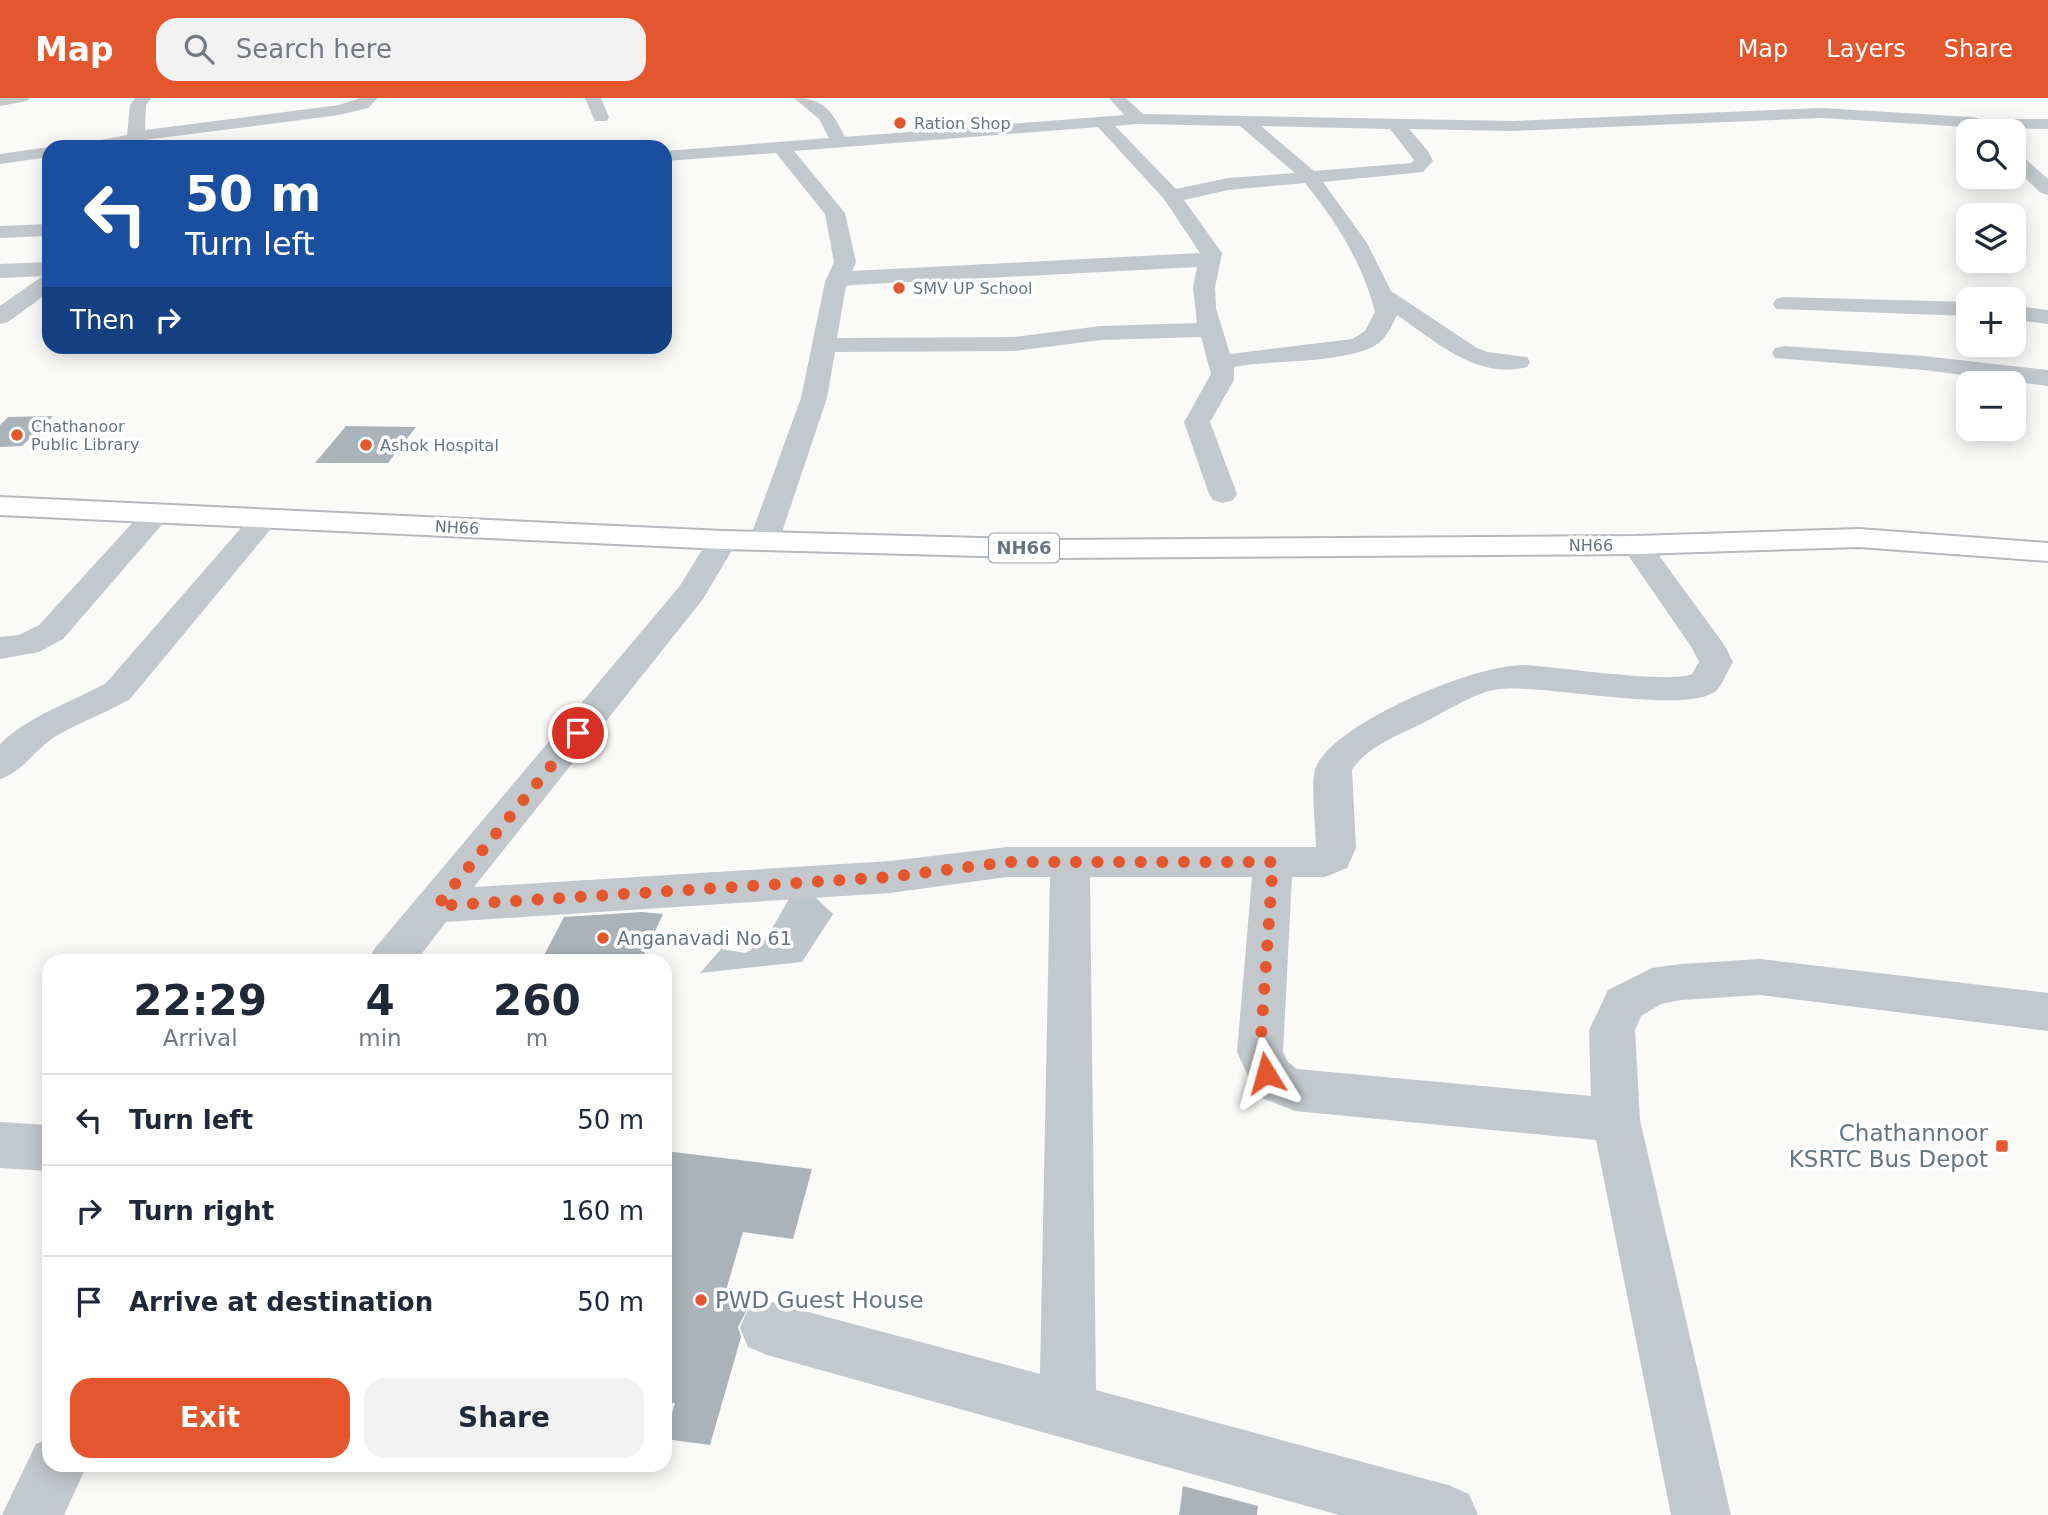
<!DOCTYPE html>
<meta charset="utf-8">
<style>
body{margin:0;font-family:"DejaVu Sans",sans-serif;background:#f2f2f3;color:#1f2937;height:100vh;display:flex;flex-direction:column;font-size:26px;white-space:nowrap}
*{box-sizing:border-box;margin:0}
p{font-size:23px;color:#747a83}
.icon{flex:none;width:38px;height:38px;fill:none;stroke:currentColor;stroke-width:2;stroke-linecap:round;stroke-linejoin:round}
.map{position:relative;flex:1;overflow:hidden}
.sheet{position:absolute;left:42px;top:856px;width:630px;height:518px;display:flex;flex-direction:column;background:#fff;border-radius:21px;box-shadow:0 4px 18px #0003}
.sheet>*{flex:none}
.top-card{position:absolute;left:42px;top:42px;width:630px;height:214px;border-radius:21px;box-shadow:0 4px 18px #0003;background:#1a4fa0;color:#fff;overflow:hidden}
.fabs{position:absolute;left:1956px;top:21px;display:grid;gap:14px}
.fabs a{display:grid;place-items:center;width:70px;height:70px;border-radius:14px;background:#fff;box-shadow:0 4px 18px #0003;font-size:35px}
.pin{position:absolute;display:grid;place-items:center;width:60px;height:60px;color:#fff;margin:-30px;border:4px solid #fff;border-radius:50%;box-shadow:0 2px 7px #0007}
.me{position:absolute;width:77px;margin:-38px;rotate:352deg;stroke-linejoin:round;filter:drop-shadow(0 0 5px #0008)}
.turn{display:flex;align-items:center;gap:24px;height:147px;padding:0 28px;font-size:32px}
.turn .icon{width:91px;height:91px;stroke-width:2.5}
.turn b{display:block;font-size:49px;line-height:60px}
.then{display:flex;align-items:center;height:66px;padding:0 28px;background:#0003;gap:14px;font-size:26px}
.eta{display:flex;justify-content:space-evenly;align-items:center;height:119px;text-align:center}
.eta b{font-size:42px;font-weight:700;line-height:49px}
.primary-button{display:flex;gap:14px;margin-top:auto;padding:14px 28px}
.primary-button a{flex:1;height:80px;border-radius:21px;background:#e4572e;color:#fff;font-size:28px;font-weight:700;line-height:80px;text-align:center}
.primary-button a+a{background:#f2f2f3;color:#1f2937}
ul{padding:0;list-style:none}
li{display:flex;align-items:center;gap:21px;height:91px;padding:0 28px;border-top:2px solid #e0e1e3}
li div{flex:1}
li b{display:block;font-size:26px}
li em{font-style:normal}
header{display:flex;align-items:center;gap:42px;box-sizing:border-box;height:98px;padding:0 35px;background:#e4572e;color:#fff}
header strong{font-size:33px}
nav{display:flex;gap:38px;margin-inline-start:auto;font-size:24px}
.search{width:490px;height:63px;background:#f2f2f3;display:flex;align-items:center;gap:18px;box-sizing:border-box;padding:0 24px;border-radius:21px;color:#747a83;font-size:26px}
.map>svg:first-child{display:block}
.water{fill:#bbc7cb}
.building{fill:#aab3b9}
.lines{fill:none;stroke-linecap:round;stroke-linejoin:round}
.highway-casing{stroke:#b4b9bd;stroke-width:4}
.minor{fill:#c3c8cc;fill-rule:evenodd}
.highway{fill:#fff;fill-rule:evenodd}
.route{stroke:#e4572e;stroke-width:12;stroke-dasharray:0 21.6}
.poi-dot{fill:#e4572e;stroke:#fff;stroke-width:2.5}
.labels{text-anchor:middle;stroke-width:7;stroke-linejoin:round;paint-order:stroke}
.far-poi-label{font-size:16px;fill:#657683;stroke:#fff;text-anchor:start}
.far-street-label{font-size:16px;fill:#657683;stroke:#fff}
.shield{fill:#fff;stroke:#939fa8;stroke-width:2}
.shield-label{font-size:18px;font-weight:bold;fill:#657683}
.poi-label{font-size:19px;fill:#657683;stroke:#fff;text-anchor:start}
.near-poi-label{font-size:23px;fill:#657683;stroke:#fff;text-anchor:end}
</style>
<header>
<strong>Map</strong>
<div class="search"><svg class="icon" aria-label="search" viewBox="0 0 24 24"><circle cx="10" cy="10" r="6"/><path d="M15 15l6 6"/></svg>Search here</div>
<nav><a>Map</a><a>Layers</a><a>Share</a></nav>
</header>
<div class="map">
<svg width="2048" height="1417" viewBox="0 0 2048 1417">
<rect width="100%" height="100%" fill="#fafaf8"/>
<!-- water -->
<path class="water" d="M794 792 813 797 833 816 802 864 700 875 721 851 746 855 766 841Z"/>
<!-- building -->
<g class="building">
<path d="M53 318 22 348 0 349V327L8 319Z"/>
<path d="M346 328 416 329 388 365H315Z"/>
<path d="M642 814 663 816 641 863H541L564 819Z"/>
<path d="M665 1053 812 1071 793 1141 743 1134 724 1199 751 1204 738 1229 741 1239 710 1347 665 1341 675 1305 665 1304Z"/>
<path d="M1183 1388 1258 1408 1257 1417H1179Z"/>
</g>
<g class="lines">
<!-- highway casing -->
<g class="highway-casing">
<path id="highway" d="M0 399 723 433 1055 442 1636 438 1859 431 2048 445V463L1859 449 1636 456 1055 460 723 451 0 417Z"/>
</g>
<!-- minor -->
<g class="minor">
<path d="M0 0H29L27 3 0 8Z"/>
<path d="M135 0H151L146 7 145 32 339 7 360 0H378L368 10 339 17 144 42 121 49H82L85 45 127 37 130 7Z"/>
<path d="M585 0H601L609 19 607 23H595Z"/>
<path d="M794 0C824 0 832 13 845 39L1124 17 1109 0H1126L1143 16 1513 23 1822 10 1971 19 1977 20 1990 33H1971L1966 29 1822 20 1513 33 1409 31 1428 53 1433 63 1423 74 1323 84 1367 145 1391 193 1477 250 1487 254 1527 259 1530 264 1527 269C1477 282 1435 243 1397 217 1393 225 1389 234 1383 241 1360 267 1270 261 1234 269V282L1210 324 1237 396 1233 402 1223 405 1213 402 1209 396 1184 324 1211 276 1201 239 1101 242 1014 253 835 254 827 300 779 443 775 449 764 452 753 449 749 443 801 300 825 184 834 164 825 116 776 55 665 63V53L829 40 819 21ZM1138 26 1240 28 1295 75 1228 80 1176 91 1115 28ZM1261 28 1390 31 1414 62 1411 65 1314 73ZM1098 29 1164 101 1200 155 852 173 856 164 845 115 794 53ZM1305 85C1336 123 1363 166 1375 214L1365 233 1352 241 1230 256 1216 210 1215 189 1222 155 1184 102 1228 92ZM1197 169 1193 189 1197 225 1101 228 1014 239 837 240 846 188 852 187Z"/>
<path d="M2004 21H2048V31L1998 30 1995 26 1998 22Z"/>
<path d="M49 49V59L0 66V56Z"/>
<path d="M2014 55 2020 56 2048 81V97L2041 95 2014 70Z"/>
<path d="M49 126V138L0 140V128Z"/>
<path d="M49 164V194L8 224 0 226V208L41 179 48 178 0 180V166Z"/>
<path d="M1784 199 1969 204V218L1776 211 1773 206 1776 201Z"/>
<path d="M2014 208 2048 212V226L2014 222Z"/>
<path d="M1784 248 1924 258 2048 272V288L1924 272 1775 260 1772 255 1775 250Z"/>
<path d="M157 406 167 409 172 415 63 541 39 554 0 561V539L19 537 39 527 147 409Z"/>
<path d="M265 411 275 414 280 420 275 426 130 601C106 615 80 624 56 638 35 651 23 674 0 681V646C30 617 70 605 106 585L255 414Z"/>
<path d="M723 433 734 436 738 442 703 501 474 789 890 763 1007 749H1316C1316 732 1310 681 1316 669 1335 624 1479 564 1527 567 1557 569 1670 586 1692 576L1699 564 1692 550 1621 447 1625 441 1636 438 1647 441 1725 548 1733 564C1728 572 1723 585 1717 592 1690 618 1544 586 1500 591 1476 593 1440 617 1417 628 1394 639 1366 650 1352 672L1356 750 1347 770 1325 779H1292L1283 954 1288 964 1297 971 1591 998 1589 932 1602 905 1608 892 1652 870 1681 866 1760 861 2048 895V933L1760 897 1681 902 1661 906 1641 918 1635 932 1640 1022 1731 1417H1671L1596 1042 1295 1013 1264 1001 1255 993 1237 954 1252 779H1090L1096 1292 1448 1387 1469 1396 1478 1417H1339L767 1257 748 1249 740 1230 748 1211 767 1203 1040 1276 1050 779H1007L890 795 446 824 416 863H368L375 850 679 489 712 436Z"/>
<path d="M0 1024 49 1027V1073L0 1070Z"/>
<path d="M49 1341V1367H87L64 1417H2L36 1346Z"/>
</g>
<!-- highway -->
<use href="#highway" class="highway"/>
</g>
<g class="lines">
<!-- route -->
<path class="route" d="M578 635 437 808 890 779 1007 764H1273L1260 954 1266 975"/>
</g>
<!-- markers -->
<g class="poi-dot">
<circle cx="900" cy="25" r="7"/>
<circle cx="899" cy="190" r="7"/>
<circle cx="17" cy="337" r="7"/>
<circle cx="366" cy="347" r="7"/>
<circle cx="603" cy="840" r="7"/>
<rect x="1995" y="1041" width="14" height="14" rx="3.5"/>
<circle cx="701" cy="1202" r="7"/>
</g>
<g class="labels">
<!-- far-poi labels -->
<g class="far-poi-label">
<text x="914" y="31">Ration Shop</text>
<text x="913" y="196">SMV UP School</text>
<text x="31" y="334">Chathanoor<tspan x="31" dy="18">Public Library</tspan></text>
<text x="380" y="353">Ashok Hospital</text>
</g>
<!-- far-street labels -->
<g class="far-street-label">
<text transform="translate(457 429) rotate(3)" y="6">NH66</text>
<text x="1591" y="453">NH66</text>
</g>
<!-- shield labels -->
<rect class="shield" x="989" y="435.5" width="70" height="29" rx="5"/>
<g class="shield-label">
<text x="1024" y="456">NH66</text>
</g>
<!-- poi labels -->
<g class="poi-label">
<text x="617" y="847">Anganavadi No 61</text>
</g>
<!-- near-poi labels -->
<g class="near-poi-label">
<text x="1988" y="1043">Chathannoor<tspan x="1988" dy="26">KSRTC Bus Depot</tspan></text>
<text x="715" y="1210" text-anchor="start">PWD Guest House</text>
</g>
</g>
</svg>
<div class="fabs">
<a><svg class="icon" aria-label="search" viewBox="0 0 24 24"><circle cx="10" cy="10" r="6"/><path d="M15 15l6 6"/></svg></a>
<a><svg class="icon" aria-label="layers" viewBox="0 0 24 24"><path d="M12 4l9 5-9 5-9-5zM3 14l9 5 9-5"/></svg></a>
<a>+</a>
<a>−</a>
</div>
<div class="pin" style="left:578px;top:635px;background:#d93025"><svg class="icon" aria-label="arrive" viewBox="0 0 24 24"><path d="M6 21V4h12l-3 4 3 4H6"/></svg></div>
<svg class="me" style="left:1266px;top:975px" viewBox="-20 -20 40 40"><path d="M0-17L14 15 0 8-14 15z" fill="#e4572e" stroke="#fff" stroke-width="4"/></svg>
<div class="top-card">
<div class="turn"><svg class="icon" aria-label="left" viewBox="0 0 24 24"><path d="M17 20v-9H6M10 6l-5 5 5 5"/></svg><div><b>50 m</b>Turn left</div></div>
<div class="then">Then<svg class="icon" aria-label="right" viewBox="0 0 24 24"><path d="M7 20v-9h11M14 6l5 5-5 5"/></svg></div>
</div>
<section class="sheet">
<div class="eta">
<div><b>22:29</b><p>Arrival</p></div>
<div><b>4</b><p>min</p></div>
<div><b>260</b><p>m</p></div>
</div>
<ul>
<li><svg class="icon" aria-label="left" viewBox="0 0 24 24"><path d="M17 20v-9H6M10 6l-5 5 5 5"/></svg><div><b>Turn left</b></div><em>50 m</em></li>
<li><svg class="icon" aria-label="right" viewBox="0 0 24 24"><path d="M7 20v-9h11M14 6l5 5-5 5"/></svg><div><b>Turn right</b></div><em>160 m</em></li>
<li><svg class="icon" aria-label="arrive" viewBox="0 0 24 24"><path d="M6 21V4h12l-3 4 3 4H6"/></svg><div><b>Arrive at destination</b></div><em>50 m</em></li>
</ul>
<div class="primary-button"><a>Exit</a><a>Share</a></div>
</section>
</div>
